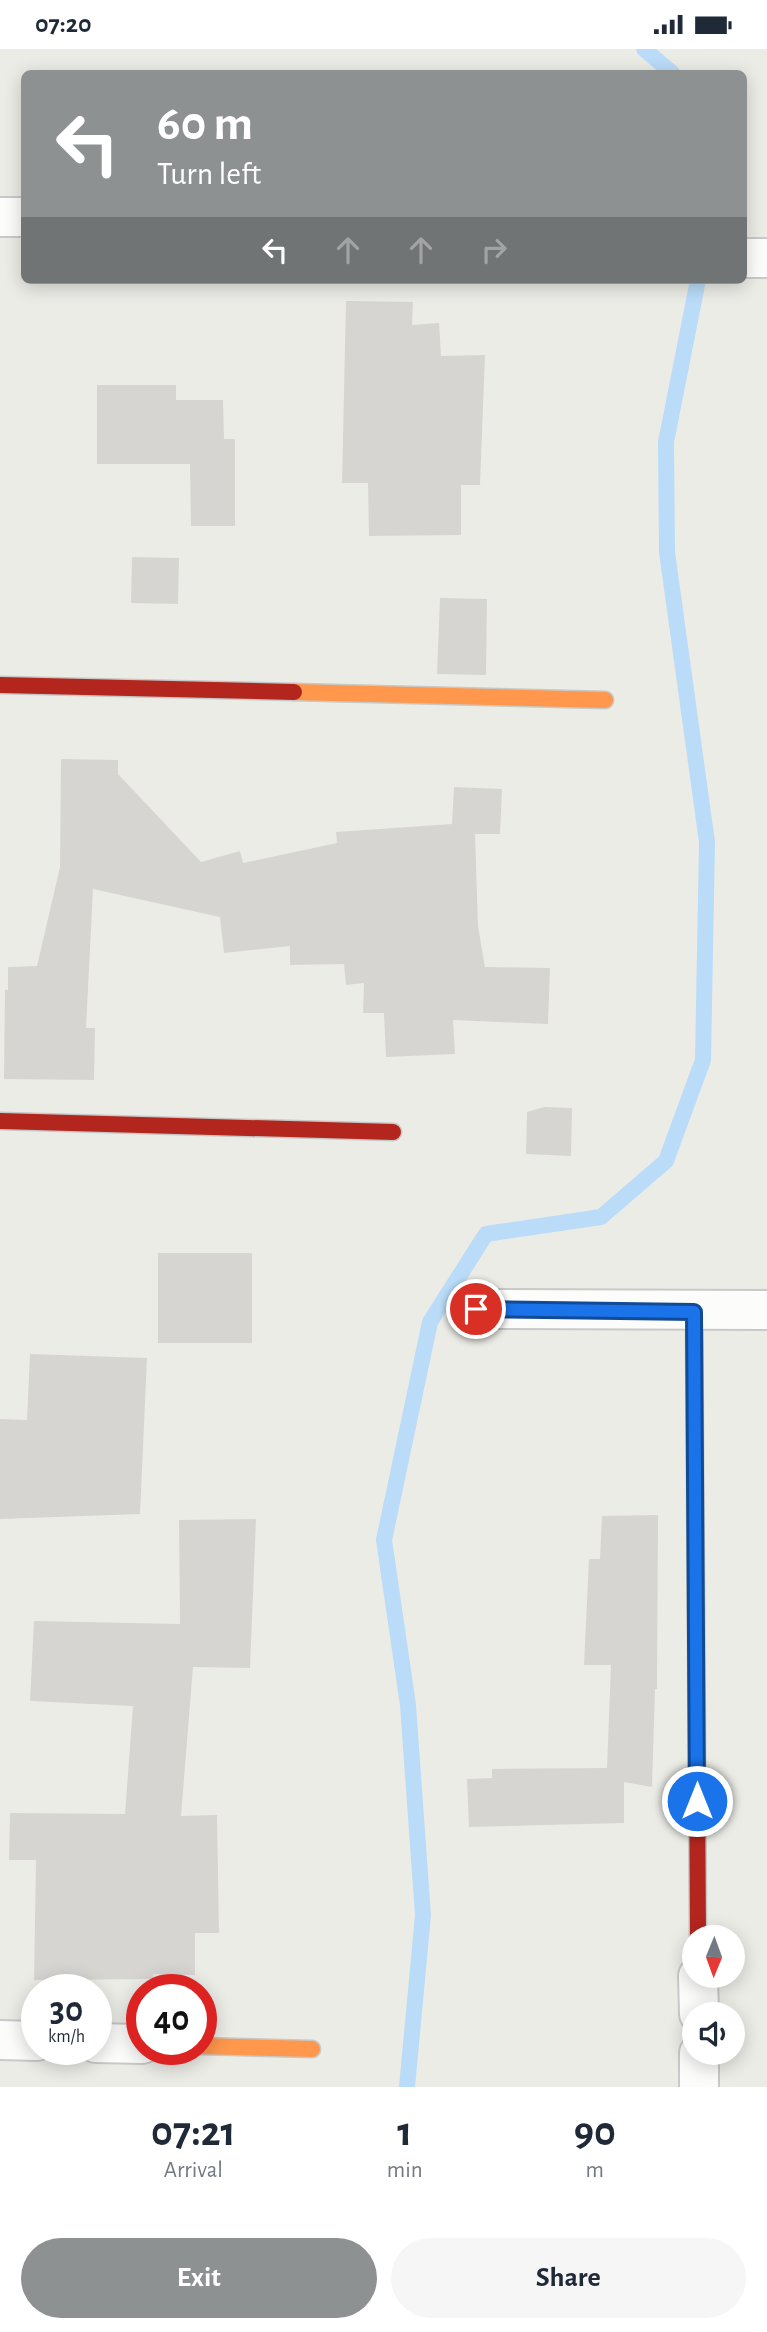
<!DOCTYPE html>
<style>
body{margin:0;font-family:"Alegreya Sans",sans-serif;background:#f6f6f7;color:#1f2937;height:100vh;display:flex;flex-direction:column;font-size:26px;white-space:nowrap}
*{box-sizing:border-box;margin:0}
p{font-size:23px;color:#747a83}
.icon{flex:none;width:38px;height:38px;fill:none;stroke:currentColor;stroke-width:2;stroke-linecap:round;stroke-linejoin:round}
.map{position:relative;height:2038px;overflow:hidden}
.panel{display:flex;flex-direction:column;background:#fff;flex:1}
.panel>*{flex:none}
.hud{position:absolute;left:21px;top:21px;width:726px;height:214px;border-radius:10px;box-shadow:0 4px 18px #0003;background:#8e9192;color:#fff;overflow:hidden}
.needle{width:46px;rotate:181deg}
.tools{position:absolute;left:682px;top:1876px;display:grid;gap:14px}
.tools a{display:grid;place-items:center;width:63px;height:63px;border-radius:50%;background:#fff;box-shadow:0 4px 18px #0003;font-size:35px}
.speed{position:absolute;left:21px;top:1925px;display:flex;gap:14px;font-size:35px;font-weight:700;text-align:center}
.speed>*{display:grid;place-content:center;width:91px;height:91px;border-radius:50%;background:#fff;box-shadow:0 4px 18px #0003;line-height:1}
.speed small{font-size:18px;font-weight:400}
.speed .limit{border:10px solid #d22;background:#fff;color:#111}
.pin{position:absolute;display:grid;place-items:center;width:60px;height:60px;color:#fff;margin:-30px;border:4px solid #fff;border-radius:50%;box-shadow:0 2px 7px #0007}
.me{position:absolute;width:77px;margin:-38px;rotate:0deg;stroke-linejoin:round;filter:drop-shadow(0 0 5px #0008)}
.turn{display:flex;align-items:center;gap:24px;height:147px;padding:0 21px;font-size:32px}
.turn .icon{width:91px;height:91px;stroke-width:2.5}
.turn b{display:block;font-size:49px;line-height:60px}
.lanes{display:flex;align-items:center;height:66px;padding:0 21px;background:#0003;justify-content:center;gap:35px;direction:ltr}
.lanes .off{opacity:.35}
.eta{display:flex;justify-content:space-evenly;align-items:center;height:119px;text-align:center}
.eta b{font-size:42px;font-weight:700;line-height:49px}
.action{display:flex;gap:14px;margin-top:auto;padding:14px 21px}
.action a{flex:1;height:80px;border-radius:42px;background:#8e9192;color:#fff;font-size:28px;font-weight:700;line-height:80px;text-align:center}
.action a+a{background:#f6f6f7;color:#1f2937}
.status{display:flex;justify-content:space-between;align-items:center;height:49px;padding:0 35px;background:#fff;direction:ltr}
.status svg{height:19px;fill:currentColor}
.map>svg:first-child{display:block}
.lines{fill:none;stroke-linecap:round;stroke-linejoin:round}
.stream{stroke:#badcf8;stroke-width:16}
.building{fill:#d6d5d2}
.street-casing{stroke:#c9c9c9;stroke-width:42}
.fast-casing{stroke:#c7c9c7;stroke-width:19}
.slow-casing{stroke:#c7c9c7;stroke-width:19}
.jam-casing{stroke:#c7c9c7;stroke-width:19}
.street{stroke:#fcfcfb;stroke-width:38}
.fast{stroke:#63d668;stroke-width:16}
.slow{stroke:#ff974d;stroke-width:16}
.jam{stroke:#b3261e;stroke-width:16}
.route-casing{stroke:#114b97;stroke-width:18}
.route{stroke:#1a73e8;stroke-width:12}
</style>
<div class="status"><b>07:20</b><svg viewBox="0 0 49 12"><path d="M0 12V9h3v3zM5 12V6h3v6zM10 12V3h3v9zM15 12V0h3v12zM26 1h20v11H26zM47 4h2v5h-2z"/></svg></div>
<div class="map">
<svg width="767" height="2038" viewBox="0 0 767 2038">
<rect width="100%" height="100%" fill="#ecece7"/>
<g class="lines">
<!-- stream -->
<g class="stream">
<path d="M644 0 672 24"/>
<path d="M407 2038 423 1866 408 1656 384 1491 430 1273 486 1185 601 1168 666 1112 703 1011 707 793 667 503 666 393 698 231"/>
</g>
</g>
<!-- building -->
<g class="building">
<path d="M346 252 413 253 412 276 439 274 441 307 485 306 480 436H461V486L369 487 368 434H342Z"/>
<path d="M97 336H176V351H223L224 390H235V477H191L190 415H97Z"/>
<path d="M132 508 179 509 178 555 131 554Z"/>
<path d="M440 549 487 550 486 626 437 625Z"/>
<path d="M61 710 118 711V725L201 813 240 802 243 814 337 794 336 783 452 775 454 738 502 740 500 785H475L478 877 485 918 550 919 548 975 453 971 455 1005 386 1008 384 964H363L364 934 346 936 344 915 290 916V897L224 904 220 868 93 840 86 979H95L94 1031 4 1030 5 941H8V918L37 917 60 818Z"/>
<path d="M544 1058 572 1059 571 1107 526 1105 527 1063Z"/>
<rect x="158" y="1204" width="94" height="90"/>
<path d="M30 1305 147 1309 140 1465 0 1470V1370L27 1371Z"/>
<path d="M658 1466 657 1640H655L652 1738 624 1733V1774L469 1778 467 1730 492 1729V1720L607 1719 611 1616H584L589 1510H600L602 1467Z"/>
<path d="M256 1470 250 1619 193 1618 181 1767 217 1766 219 1884H195V1926L153 1925V1930L34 1931 36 1811H9L10 1764 125 1765 133 1657 30 1652 34 1572 180 1575 179 1471Z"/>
</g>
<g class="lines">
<!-- street casing -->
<g class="street-casing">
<g id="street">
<path d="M0 168H24"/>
<path d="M744 209H767"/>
<path d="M476 1260 767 1261"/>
<path d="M698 1927 699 1965"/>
<path d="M0 1991 37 1992"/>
<path d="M96 1994 142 1995"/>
<path d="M699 2004V2038"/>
</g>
</g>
<!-- fast casing -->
<g class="fast-casing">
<path id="fast" d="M694 1263 696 1559"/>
</g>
<!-- slow casing -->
<g class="slow-casing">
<g id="slow">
<path d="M294 643 605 651"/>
<path d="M201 1997 312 2000"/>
</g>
</g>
<!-- jam casing -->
<g class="jam-casing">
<g id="jam">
<path d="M0 636 294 643"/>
<path d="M0 1072 393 1083"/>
<path d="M696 1559 698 1888"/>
</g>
</g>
<!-- street -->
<use href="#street" class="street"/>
<!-- fast -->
<use href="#fast" class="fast"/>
<!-- slow -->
<use href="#slow" class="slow"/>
<!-- jam -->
<use href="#jam" class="jam"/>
</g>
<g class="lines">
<!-- route casing -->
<g class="route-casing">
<path id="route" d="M476 1260 694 1263 697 1752"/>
</g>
<!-- route -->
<use href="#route" class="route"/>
</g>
</svg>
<div class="tools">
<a><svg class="needle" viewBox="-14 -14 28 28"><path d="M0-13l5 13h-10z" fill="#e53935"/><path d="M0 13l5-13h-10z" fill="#747a83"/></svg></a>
<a><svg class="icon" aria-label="sound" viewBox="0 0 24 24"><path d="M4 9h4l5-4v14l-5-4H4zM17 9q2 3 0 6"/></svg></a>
</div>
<div class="speed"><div>30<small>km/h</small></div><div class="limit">40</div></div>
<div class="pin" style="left:476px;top:1260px;background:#d93025"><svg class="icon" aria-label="arrive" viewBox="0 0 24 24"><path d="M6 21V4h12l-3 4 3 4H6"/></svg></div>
<svg class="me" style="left:697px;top:1752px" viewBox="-20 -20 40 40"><circle r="17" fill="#1a73e8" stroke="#fff" stroke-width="3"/><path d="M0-11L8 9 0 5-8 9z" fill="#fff"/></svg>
<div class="hud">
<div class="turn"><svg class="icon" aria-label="left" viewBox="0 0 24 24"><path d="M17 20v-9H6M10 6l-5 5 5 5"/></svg><div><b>60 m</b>Turn left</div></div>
<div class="lanes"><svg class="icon" aria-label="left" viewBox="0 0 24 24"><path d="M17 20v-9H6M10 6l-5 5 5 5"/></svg><svg class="icon off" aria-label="ahead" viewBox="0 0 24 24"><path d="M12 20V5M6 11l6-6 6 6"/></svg><svg class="icon off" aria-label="ahead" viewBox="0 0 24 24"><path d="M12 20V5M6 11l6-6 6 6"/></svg><svg class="icon off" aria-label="right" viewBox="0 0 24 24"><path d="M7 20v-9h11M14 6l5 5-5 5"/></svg></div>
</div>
</div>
<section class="panel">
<div class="eta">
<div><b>07:21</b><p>Arrival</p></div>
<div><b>1</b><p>min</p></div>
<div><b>90</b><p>m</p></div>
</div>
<div class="action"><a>Exit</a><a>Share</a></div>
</section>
